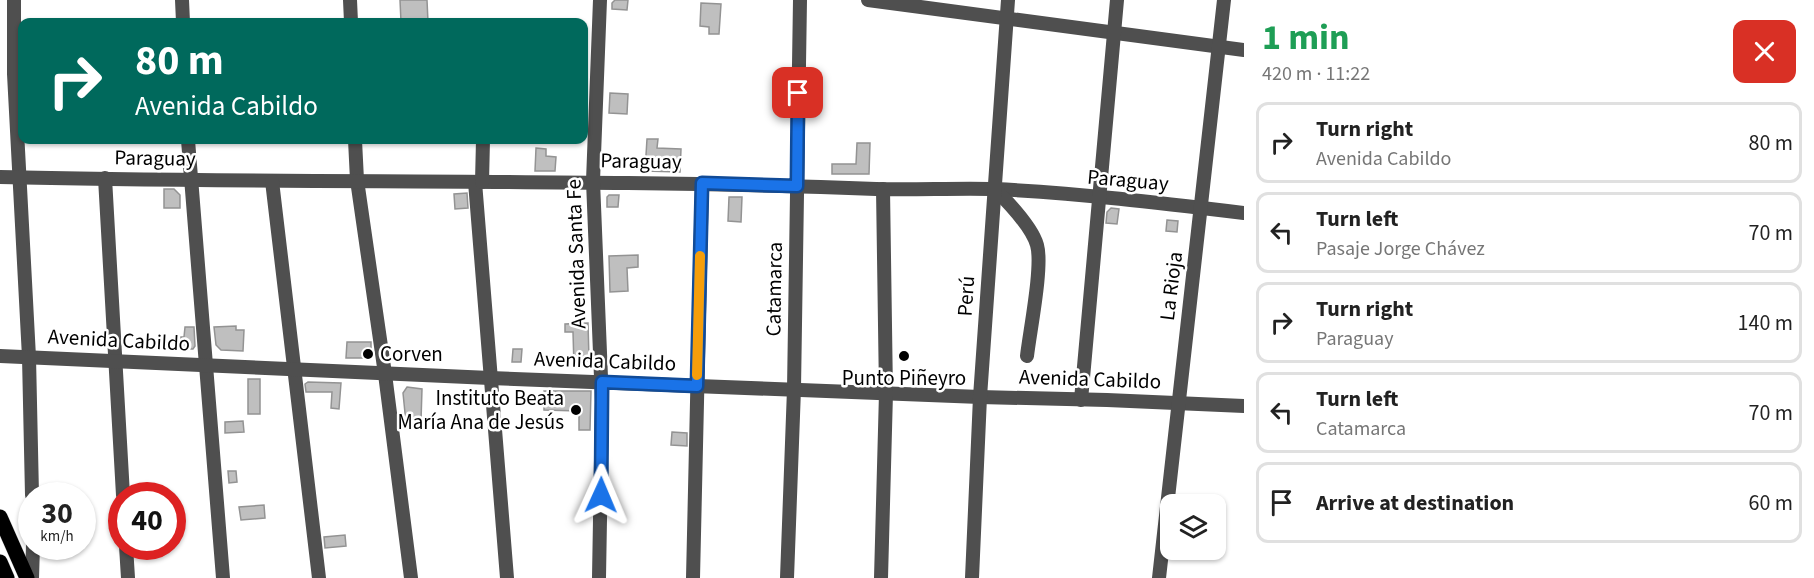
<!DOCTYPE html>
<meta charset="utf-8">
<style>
body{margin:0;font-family:"Source Sans 3",sans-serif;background:#f2f2f2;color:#222;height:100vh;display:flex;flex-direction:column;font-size:22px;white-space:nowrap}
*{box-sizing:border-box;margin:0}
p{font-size:20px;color:#767676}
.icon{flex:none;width:33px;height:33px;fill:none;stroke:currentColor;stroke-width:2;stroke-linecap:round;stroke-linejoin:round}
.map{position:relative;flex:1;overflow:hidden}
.drawer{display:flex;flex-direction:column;background:#fff;width:570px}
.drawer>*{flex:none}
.banner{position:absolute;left:18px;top:18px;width:570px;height:126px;border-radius:12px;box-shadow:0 2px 4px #0004;background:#00695c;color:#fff;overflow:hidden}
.buttons{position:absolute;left:1160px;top:494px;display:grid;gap:12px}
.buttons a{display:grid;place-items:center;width:66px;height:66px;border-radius:12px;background:#fff;box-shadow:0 2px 4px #0004;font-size:30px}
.speed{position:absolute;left:18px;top:482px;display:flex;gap:12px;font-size:30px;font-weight:700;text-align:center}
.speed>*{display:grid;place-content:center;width:78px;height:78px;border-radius:50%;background:#fff;box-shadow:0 2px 4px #0004;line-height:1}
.speed small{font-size:15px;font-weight:400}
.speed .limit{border:9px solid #d22;background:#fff;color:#111}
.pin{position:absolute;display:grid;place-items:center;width:51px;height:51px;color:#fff;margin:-26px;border-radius:12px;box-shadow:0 3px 9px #0006}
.me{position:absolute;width:66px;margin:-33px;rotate:1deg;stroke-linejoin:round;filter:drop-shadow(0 0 4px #0008)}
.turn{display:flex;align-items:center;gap:21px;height:126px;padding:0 18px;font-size:27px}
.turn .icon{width:78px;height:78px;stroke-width:2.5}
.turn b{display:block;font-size:42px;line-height:51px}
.round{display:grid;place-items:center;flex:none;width:63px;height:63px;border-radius:12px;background:#f2f2f2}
.summary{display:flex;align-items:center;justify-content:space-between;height:102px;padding:0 18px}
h1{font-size:36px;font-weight:700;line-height:45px;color:#1e9e55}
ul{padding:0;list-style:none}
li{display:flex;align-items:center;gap:18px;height:81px;margin:0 12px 9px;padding:0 6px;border:3px solid #e0e0e0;border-radius:12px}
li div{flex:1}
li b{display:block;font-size:22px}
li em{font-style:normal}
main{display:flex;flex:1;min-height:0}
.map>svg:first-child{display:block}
.building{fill:#bfbfbf;stroke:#939393;stroke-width:1.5}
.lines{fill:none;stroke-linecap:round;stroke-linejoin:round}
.major-casing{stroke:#dbdbdb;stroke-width:16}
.minor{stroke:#4f4f4f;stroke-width:14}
.major{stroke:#000;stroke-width:15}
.route-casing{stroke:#114b97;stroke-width:15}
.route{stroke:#1a73e8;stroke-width:10}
.slow{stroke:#f59e0b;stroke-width:10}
.poi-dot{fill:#000;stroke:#fff;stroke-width:2}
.labels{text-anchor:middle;stroke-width:5;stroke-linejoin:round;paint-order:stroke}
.street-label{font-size:21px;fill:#000;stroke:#fff}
.poi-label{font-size:21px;fill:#000;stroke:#fff;text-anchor:start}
</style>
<main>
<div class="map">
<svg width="1244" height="578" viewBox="0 0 1244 578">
<rect width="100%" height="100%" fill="#fff"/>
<!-- building -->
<g class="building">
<path d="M400 0H427L428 22H401Z"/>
<path d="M615 0H628L627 10 612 9V3Z"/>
<path d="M701 3 721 4 719 34H709V27L700 26Z"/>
<path d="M610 93 628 94 627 114 609 113Z"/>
<path d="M647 139H658L657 148 681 149 680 172 645 171Z"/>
<path d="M857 143H870L869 174H832V164H856Z"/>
<path d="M536 148 546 149V156L556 157 555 171H535Z"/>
<path d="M164 189H174L180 195V208H164Z"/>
<path d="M467 193 468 208 455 209 454 194Z"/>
<path d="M609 195H619L618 207H607V197Z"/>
<path d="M729 197H742L741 222 728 221Z"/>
<path d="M1111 208 1119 209 1117 224 1106 223 1107 212Z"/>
<path d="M1167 220 1178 221 1177 232 1166 231Z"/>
<path d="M638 255V267L627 268 628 291 610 292 609 256Z"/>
<path d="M588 323 589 359 582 366 574 367 573 332H565V324Z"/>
<path d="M236 326V330H244L243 351 221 350 216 345 214 327Z"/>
<path d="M185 327H194L195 346 193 349H180L181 337H184Z"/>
<path d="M347 342H371V358H346Z"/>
<path d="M513 349H522L521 362H512Z"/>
<rect x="248" y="379" width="12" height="35"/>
<path d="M308 382 341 383 339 409 331 408 332 392H306L305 384Z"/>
<path d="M407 387 422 389 421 421 406 423 403 393Z"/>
<path d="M544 391H591L590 430H579V411L544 410Z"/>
<path d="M243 421 244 432 225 433V422Z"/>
<path d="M672 432 687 433V446L671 445Z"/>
<path d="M228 471H236L237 482 229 483Z"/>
<path d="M264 505 265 518 241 520 239 507Z"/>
<path d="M345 535 346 546 325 548 324 537Z"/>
</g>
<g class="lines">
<!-- major casing -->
<g class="major-casing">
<g id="major">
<path d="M0 517 27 578"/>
<path d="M0 562 7 578"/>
</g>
</g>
<!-- minor -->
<g class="minor">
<path d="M14 0V74L29 357 32 495"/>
<path d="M182 0 183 22"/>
<path d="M350 0 351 22"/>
<path d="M868 0 1244 50"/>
<path d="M188 140 223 578"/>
<path d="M355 140 357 180 385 374 411 578"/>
<path d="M0 177C292 184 584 178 876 189 915 190 955 188 995 189 1078 193 1161 203 1244 213"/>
<path d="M105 178 123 495"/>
<path d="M272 181 319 578"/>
<path d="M475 182 507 578"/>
<path d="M482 182 483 140"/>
<path d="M995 189C1008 202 1032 227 1037 245 1043 266 1030 330 1027 356"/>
<path d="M0 356 490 378 980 397 1107 400 1244 406"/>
<path d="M1081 400 1117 0"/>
<path d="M126 546 128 578"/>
<path d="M32 578 33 546"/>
<path d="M599 578 602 402 593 181 600 0"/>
<path d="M693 578 702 183"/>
<path d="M787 578 794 389 800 0"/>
<path d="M881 578 886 393 883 189"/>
<path d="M972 578 980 397 1008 0"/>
<path d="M1159 578 1224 0"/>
</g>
<!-- major -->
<use href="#major" class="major"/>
</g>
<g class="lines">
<!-- route casing -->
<g class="route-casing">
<path id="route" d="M601 495 602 382 697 386 702 183 797 186 798 93"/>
</g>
<!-- route -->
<use href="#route" class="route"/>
<!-- slow -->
<path class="slow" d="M697 375 700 256"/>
</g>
<!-- markers -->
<g class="poi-dot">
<circle cx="368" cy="354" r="6"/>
<circle cx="904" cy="356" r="6"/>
<circle cx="576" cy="410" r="6"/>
</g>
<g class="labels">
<!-- street labels -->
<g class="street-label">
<text transform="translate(155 158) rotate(1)" y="7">Paraguay</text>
<text transform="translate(641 161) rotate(1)" y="7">Paraguay</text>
<text transform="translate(1128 180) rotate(5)" y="7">Paraguay</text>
<text transform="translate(576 254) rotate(-92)" y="7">Avenida Santa Fe</text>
<text transform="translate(1171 286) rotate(-83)" y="7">La Rioja</text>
<text transform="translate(774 289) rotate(-89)" y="7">Catamarca</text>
<text transform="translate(966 296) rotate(-86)" y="7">Perú</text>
<text transform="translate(119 340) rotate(3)" y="7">Avenida Cabildo</text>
<text transform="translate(605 361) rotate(2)" y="7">Avenida Cabildo</text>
<text transform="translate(1090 379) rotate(2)" y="7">Avenida Cabildo</text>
</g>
<!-- poi labels -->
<g class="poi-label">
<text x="380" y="361">Corven</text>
<text x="904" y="385" text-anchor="middle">Punto Piñeyro</text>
<text x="564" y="405" text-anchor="end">Instituto Beata<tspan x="564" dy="24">María Ana de Jesús</tspan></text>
</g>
</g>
</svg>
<div class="buttons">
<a><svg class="icon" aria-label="layers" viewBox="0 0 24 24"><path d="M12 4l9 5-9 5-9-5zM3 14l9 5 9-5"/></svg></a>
</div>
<div class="speed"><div>30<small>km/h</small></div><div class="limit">40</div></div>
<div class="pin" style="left:798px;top:93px;background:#d93025"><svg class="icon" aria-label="arrive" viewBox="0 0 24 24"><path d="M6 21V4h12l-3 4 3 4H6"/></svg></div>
<svg class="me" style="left:601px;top:495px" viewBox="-20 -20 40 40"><path d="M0-17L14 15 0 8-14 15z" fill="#1a73e8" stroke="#fff" stroke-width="4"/></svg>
<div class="banner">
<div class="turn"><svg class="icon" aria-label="right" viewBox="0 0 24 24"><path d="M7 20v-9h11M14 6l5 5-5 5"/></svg><div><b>80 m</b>Avenida Cabildo</div></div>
</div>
</div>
<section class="drawer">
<div class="summary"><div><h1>1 min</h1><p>420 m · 11:22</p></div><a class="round" style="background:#d93025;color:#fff"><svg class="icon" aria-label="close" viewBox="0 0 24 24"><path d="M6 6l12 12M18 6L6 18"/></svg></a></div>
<ul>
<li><svg class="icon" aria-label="right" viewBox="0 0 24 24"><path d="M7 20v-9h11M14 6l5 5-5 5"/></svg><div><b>Turn right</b><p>Avenida Cabildo</p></div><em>80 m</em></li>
<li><svg class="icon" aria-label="left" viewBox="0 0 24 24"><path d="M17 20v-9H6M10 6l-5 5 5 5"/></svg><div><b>Turn left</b><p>Pasaje Jorge Chávez</p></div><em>70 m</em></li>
<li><svg class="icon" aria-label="right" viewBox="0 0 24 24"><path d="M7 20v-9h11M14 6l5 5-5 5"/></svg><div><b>Turn right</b><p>Paraguay</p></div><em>140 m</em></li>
<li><svg class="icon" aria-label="left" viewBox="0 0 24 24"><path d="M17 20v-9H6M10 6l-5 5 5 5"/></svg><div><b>Turn left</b><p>Catamarca</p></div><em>70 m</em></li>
<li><svg class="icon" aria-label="arrive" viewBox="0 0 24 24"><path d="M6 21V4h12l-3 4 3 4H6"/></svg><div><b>Arrive at destination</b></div><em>60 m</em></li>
</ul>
</section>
</main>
